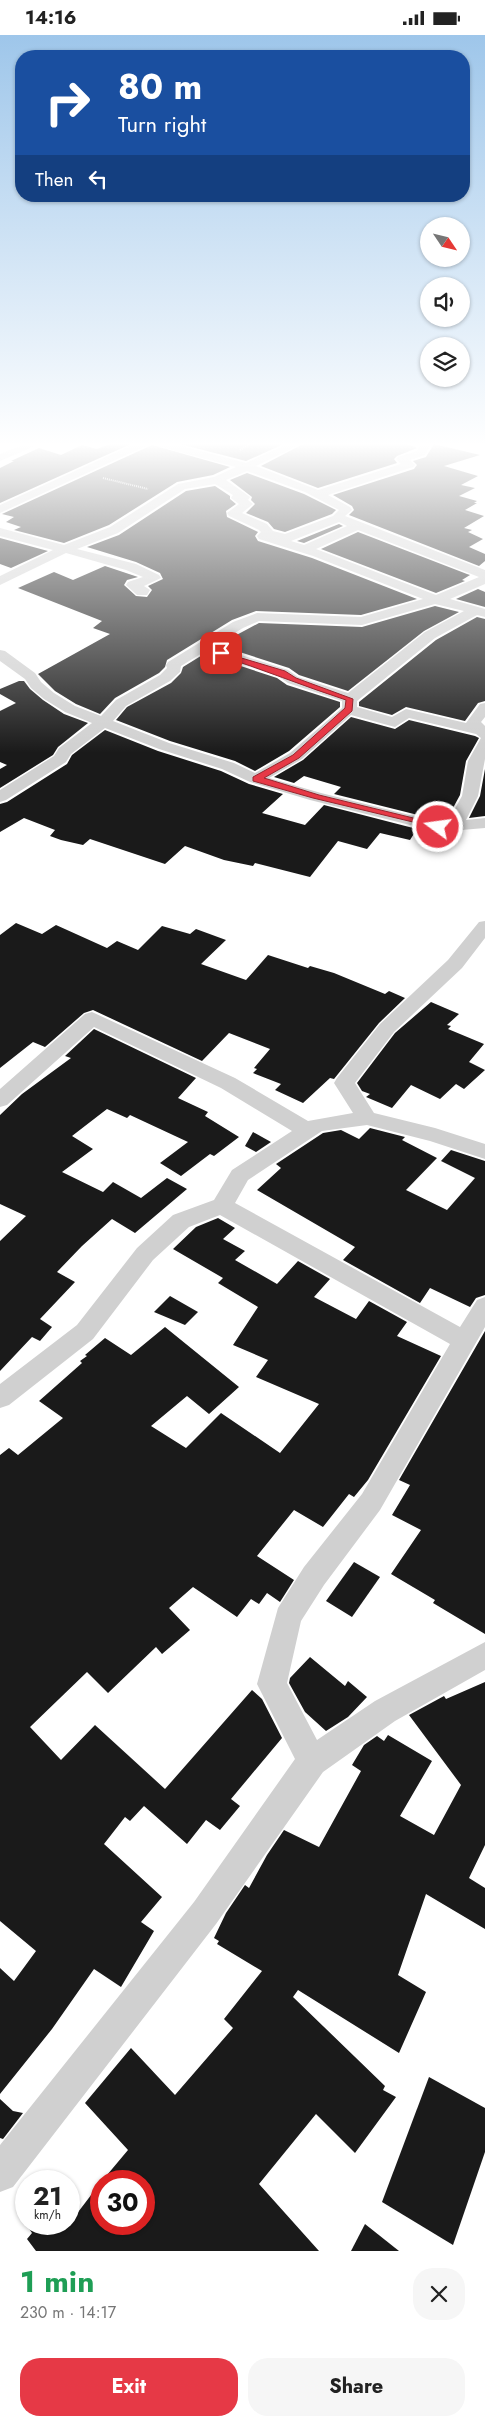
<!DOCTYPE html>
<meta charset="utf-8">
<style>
body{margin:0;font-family:Jost,sans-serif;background:#f6f6f6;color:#222;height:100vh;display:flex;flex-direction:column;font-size:19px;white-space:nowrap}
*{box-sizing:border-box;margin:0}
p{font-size:16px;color:#767676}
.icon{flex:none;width:28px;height:28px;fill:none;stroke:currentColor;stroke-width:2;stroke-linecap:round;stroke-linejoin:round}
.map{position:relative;height:2216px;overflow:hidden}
.drawer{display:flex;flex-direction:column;background:#fff;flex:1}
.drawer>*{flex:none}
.guide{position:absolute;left:15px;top:15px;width:455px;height:152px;border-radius:20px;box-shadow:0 1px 4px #0004;background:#1a4fa0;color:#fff;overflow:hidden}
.needle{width:32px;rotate:125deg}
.controls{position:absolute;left:420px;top:182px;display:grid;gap:10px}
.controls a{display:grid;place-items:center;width:50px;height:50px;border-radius:50%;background:#fff;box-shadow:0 1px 4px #0004;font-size:25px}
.speed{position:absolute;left:15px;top:2135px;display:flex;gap:10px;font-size:25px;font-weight:700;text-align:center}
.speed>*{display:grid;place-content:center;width:65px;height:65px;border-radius:50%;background:#fff;box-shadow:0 1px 4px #0004;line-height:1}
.speed small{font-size:12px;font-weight:400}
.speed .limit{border:8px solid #d22;background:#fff;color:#111}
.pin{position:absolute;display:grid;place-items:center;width:42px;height:42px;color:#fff;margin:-21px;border-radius:10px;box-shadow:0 2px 8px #0006}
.me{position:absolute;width:55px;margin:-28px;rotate:284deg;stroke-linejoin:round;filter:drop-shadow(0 0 4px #0008)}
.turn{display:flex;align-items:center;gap:18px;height:105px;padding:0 20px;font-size:22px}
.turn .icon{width:65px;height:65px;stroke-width:2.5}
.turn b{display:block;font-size:35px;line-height:42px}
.then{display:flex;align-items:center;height:48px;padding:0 20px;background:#0003;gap:10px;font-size:19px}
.round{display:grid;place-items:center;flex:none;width:52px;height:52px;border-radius:20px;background:#f6f6f6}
.headline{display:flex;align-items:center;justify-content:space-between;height:85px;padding:0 20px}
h1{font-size:30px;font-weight:700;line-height:38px;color:#1e9e55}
.action{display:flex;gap:10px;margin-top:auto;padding:10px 20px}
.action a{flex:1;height:58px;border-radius:20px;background:#e63946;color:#fff;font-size:20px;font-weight:700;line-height:58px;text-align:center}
.action a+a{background:#f6f6f6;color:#222}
.status{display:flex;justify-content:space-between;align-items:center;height:35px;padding:0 25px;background:#fff;direction:ltr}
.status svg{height:14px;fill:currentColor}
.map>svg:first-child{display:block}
.building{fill:#1a1a1a}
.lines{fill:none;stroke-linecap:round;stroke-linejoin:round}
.path{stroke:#cdcdcd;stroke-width:2;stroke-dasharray:1 1;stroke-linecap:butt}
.minor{fill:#d0d0d0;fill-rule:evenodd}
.route{fill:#e63946;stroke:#96252e}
</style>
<div class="status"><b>14:16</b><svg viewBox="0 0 49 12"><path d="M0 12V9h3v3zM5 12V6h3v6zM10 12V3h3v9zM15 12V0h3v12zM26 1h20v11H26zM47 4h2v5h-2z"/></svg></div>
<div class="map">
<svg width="485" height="2216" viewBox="0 0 485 2216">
<rect width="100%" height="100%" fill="#fff"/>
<!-- building -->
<g class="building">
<path d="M112 408H133L0 468V433L14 426H11L39 413 61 420 82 410 97 414Z"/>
<path d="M176 408 221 409 286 408 246 426Z"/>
<path d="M305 408H405L417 413 397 421 394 424 397 428 318 453 261 431Z"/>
<path d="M434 409 480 420 444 431 478 441 461 450 475 453 459 461 477 466 474 468H477L465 475 484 481 464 493 472 495 468 497 483 504 469 512 485 519V526L479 531 349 480 354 475 352 471 333 460 414 434 417 430 413 426 426 422Z"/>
<path d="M152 410 230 432 213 440 177 447 109 490 64 508 14 495 21 492 6 487 14 482 2 479Z"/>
<path d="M247 438 304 459 336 475 332 479 285 497 274 494 268 487 246 478 255 469 251 465 252 462 230 445Z"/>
<path d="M215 451 230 461V464L236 469 226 476 227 482 258 497 255 501 258 506 312 523 417 564 361 580 256 576 232 585 167 625 165 632 159 638 115 663 100 679 76 669 55 656 38 639 110 599 93 593 102 586 18 553 54 537 73 545 105 531 138 542 127 545 124 550 136 561 147 562 152 555 148 551 163 544 160 538 136 527 87 512 119 500 186 456Z"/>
<path d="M339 489 343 491 304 508 297 506Z"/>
<path d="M358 497 467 539 470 540 462 545 465 546 436 558 321 514Z"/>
<path d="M0 503 48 516 11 533 0 529Z"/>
<path d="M478 554 485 557V572L456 564Z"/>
<path d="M435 571 459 577 424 596 348 656 299 640 289 633 218 610 259 588 362 592Z"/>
<path d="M477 582 485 584V666L478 668 465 686 406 672 392 680 359 671V667L436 605Z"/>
<path d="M204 619 277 643 287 650 340 667V672L289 716 255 736 235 726 170 706 116 685 127 672 171 648 181 638 183 632Z"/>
<path d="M19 646H24L30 654 43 665 64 679 88 688 58 712 53 720 0 753V734L7 730 0 727V676L16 668 0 659V654Z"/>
<path d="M351 682 395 694 409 685 475 701 479 703 466 726 460 760 447 784 438 785 334 759 341 752 304 741 294 748 274 742 303 725Z"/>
<path d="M105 695 158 716 221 736 249 749 283 759 262 778 305 790 324 770 417 794 410 805 380 798 367 814 338 806 310 842 255 828 253 831 224 825 185 811 165 829 90 804 83 810 61 805 50 801 55 795 24 783 0 797V769L7 767 67 729 72 720Z"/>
<path d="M485 734V781L469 783 480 761Z"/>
<path d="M16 888 42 899 56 890 107 913 117 906 138 915 162 891 190 899 196 894 226 905 201 929 246 945 268 920 308 933 310 931 334 938 385 959 389 956 405 963 379 988 334 1044 330 1043 303 1068 275 1055 281 1049 253 1038 257 1034 254 1033 270 1014 229 998 202 1026 93 975 84 978 45 1012 33 1007 0 1033V900Z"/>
<path d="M431 967 459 979 447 990 451 991 448 994 484 1009 469 1027 485 1035 464 1054 456 1049 440 1064 411 1050 392 1073 366 1062 370 1059 362 1056 357 1048 395 998Z"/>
<path d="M94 994 196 1043 178 1063 208 1077 205 1081 239 1102 214 1121 210 1119 181 1141 160 1128 188 1107 130 1080 127 1083 107 1074 72 1101 93 1114 62 1137 103 1157 113 1147 141 1163 167 1143 187 1154 135 1198 112 1184 82 1211 57 1237 75 1247 40 1284 52 1292 40 1306 32 1302 0 1336V1206L26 1181 0 1169V1080L22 1059 71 1023 65 1021Z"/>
<path d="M370 1093 405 1102 402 1105 437 1123 406 1155 447 1175 475 1143 441 1126 451 1115 485 1126V1260L476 1263 470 1272 430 1253 420 1268 343 1225 355 1212 257 1155 281 1133 276 1129 323 1098 341 1095 359 1104Z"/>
<path d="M253 1097 271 1107 256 1117 245 1111Z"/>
<path d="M218 1183 235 1193 223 1204 245 1216 235 1225 277 1249 298 1226 330 1244 314 1262 356 1284 369 1266 407 1287 397 1301 441 1321 368 1445 354 1462 349 1459 323 1492 294 1475 257 1521 294 1545 280 1567 267 1558 259 1569 251 1564 237 1582 193 1552 169 1573 190 1595 162 1619 156 1612 108 1658 87 1637 30 1692 61 1725 95 1690 165 1754 252 1655 262 1664 282 1703 231 1764 240 1771 220 1795 206 1785 187 1809 144 1771 130 1786 125 1782 104 1809 162 1862 141 1887 154 1896 121 1952 94 1934 52 1994 0 2059V1933L14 1946 36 1916 0 1886V1420L9 1413 18 1420 63 1383 39 1366 82 1328 80 1326 87 1321 85 1320 105 1303 131 1320 165 1292 239 1352 209 1379 187 1361 151 1391 186 1413 221 1378 280 1418 319 1369 256 1342 268 1325 233 1310 258 1272 218 1248 223 1243 173 1214 196 1192Z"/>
<path d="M170 1261 198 1277 185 1290 154 1277Z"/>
<path d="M485 1296V1599L433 1568 435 1565 391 1539 421 1495 392 1480 410 1450 399 1445Z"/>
<path d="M354 1527 380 1542 352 1582 326 1566Z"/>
<path d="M310 1622 345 1651 348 1646 367 1662 348 1682 326 1696 305 1677 289 1648 290 1643Z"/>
<path d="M485 1647V1810L469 1843 485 1853V1894L426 1859 398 1940 426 1957 399 2018 298 1955 293 1962 385 2051 383 2055 396 2062 355 2118 316 2079 259 2149 319 2216H36L27 2204 32 2198 26 2189H69L101 2147V2189H144V2146H102L128 2115 85 2068 131 2013 175 2060 233 1993 224 1984 262 1936 217 1909 219 1906 214 1903 226 1878 245 1850 249 1853 267 1820 284 1795 319 1812 361 1736 352 1730 364 1710 377 1701 384 1706 388 1700 432 1726 400 1781 434 1800 461 1750 409 1680 444 1661 446 1664Z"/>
<path d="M429 2042 485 2073V2117L453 2210 382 2167Z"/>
<path d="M0 2064 13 2076 23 2078 3 2104 0 2103Z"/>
<path d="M365 2189 399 2216H351Z"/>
</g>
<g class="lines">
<!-- path -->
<g class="path">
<path d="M240 415 252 408"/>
<path d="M103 443 148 454"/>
</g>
<!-- minor -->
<g class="minor">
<path d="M27 408H42L0 426V419Z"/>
<path d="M137 408H152L0 478V470Z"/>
<path d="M153 408H170L246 428 290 408H303L256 431 318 455 401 429 396 424 398 422 417 416 421 408H431L425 420 410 425 415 430 413 432 328 460 350 472 352 475 345 481 485 535V549L450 564 485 574V582L477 580 435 603 357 666V672L392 682 406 674 466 688 480 669 485 668V682L481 687 485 691V724L478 761 466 785 485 783V793L438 797 310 765 250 747 222 734 159 714 105 693 71 719 66 727 6 765 0 767V755L54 721 59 713 92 688 65 677 44 664 31 653 25 644 0 626V615L5 616 35 638 41 647 54 658 75 671 101 681 116 665 160 640 167 633 166 630 168 627 233 587 257 578 361 582 423 564 313 521 259 504 257 501 261 497 259 495 229 481 227 478 239 469 231 463 233 460 215 449 185 454 118 498 77 514 136 529 159 540 161 543 144 551 150 555 147 560H137L126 550 128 547 143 542 126 535 66 518 0 550V541L53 515 0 501V493L64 510 110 492 178 449 214 442 236 432 154 410ZM247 436 305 457 339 475 333 481 285 499 273 496 267 489 242 478 253 469 248 465 250 462 226 445ZM339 487 347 491 304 510 291 506ZM358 495 479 542 436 560 316 514ZM435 569 464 576 425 597 348 658 298 642 288 635 213 611 243 593 259 586 362 590ZM204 617 278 641 288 648 342 666V673L290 718 255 738 234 728 169 708 113 686 126 671 170 646 180 637 181 631ZM351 680 395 692 409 683 476 699 481 703 468 726 462 761 448 786 438 787 321 758 269 743 302 724Z"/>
<path d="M485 886V903L462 933 394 997 355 1048 374 1078 435 1093 485 1109V1124L430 1106 367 1090 322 1096 248 1145 235 1168 460 1292 477 1265 485 1262V1292L380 1475 324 1550 301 1586 287 1648 317 1705 375 1666 485 1607V1635L395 1686 323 1737 216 1889 13 2152 0 2157V2110L194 1867 295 1724 257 1649 278 1573 304 1532 362 1459 450 1309 220 1180 189 1192 153 1225 93 1304 9 1370 0 1373V1349L77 1290 137 1213 173 1180 214 1165 232 1135 292 1096 221 1053 94 992 7 1070 0 1072V1054L85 979 92 977 235 1043 308 1086 353 1078 334 1048 337 1043 380 989 448 925 479 887Z"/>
</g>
</g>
<!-- sky -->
<linearGradient id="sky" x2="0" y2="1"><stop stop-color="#9ec6ea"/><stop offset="0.57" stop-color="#fff"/><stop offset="1" stop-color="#fff" stop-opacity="0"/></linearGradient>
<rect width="485" height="718" fill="url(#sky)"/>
<!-- route -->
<path class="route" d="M218 616 285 636 296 643 353 664 352 676 299 723 264 743 319 760 442 790V794L313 763 253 746V742L293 720 345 673 346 665C303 651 262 634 218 620Z"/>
</svg>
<div class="controls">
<a><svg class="needle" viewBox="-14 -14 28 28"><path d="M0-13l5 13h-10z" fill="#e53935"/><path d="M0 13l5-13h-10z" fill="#767676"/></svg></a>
<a><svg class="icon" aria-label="sound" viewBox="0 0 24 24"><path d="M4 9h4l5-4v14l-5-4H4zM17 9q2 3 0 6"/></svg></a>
<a><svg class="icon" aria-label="layers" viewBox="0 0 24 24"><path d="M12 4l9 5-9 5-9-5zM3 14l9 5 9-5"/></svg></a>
</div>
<div class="speed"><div>21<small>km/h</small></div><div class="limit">30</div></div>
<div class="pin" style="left:221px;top:618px;background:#d93025"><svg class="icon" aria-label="arrive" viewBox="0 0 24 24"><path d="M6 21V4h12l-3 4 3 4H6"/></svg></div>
<svg class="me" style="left:438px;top:792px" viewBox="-20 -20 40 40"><circle r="17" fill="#e63946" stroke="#fff" stroke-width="3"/><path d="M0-11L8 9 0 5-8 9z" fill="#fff"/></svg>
<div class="guide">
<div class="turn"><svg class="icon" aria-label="right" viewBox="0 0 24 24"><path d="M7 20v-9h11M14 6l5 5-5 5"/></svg><div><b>80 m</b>Turn right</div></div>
<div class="then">Then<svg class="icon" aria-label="left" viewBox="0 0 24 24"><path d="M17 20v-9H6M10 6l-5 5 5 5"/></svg></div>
</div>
</div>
<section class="drawer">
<div class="headline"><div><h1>1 min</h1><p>230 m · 14:17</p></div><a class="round"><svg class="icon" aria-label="close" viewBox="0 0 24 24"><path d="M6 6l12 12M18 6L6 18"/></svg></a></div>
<div class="action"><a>Exit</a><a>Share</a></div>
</section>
